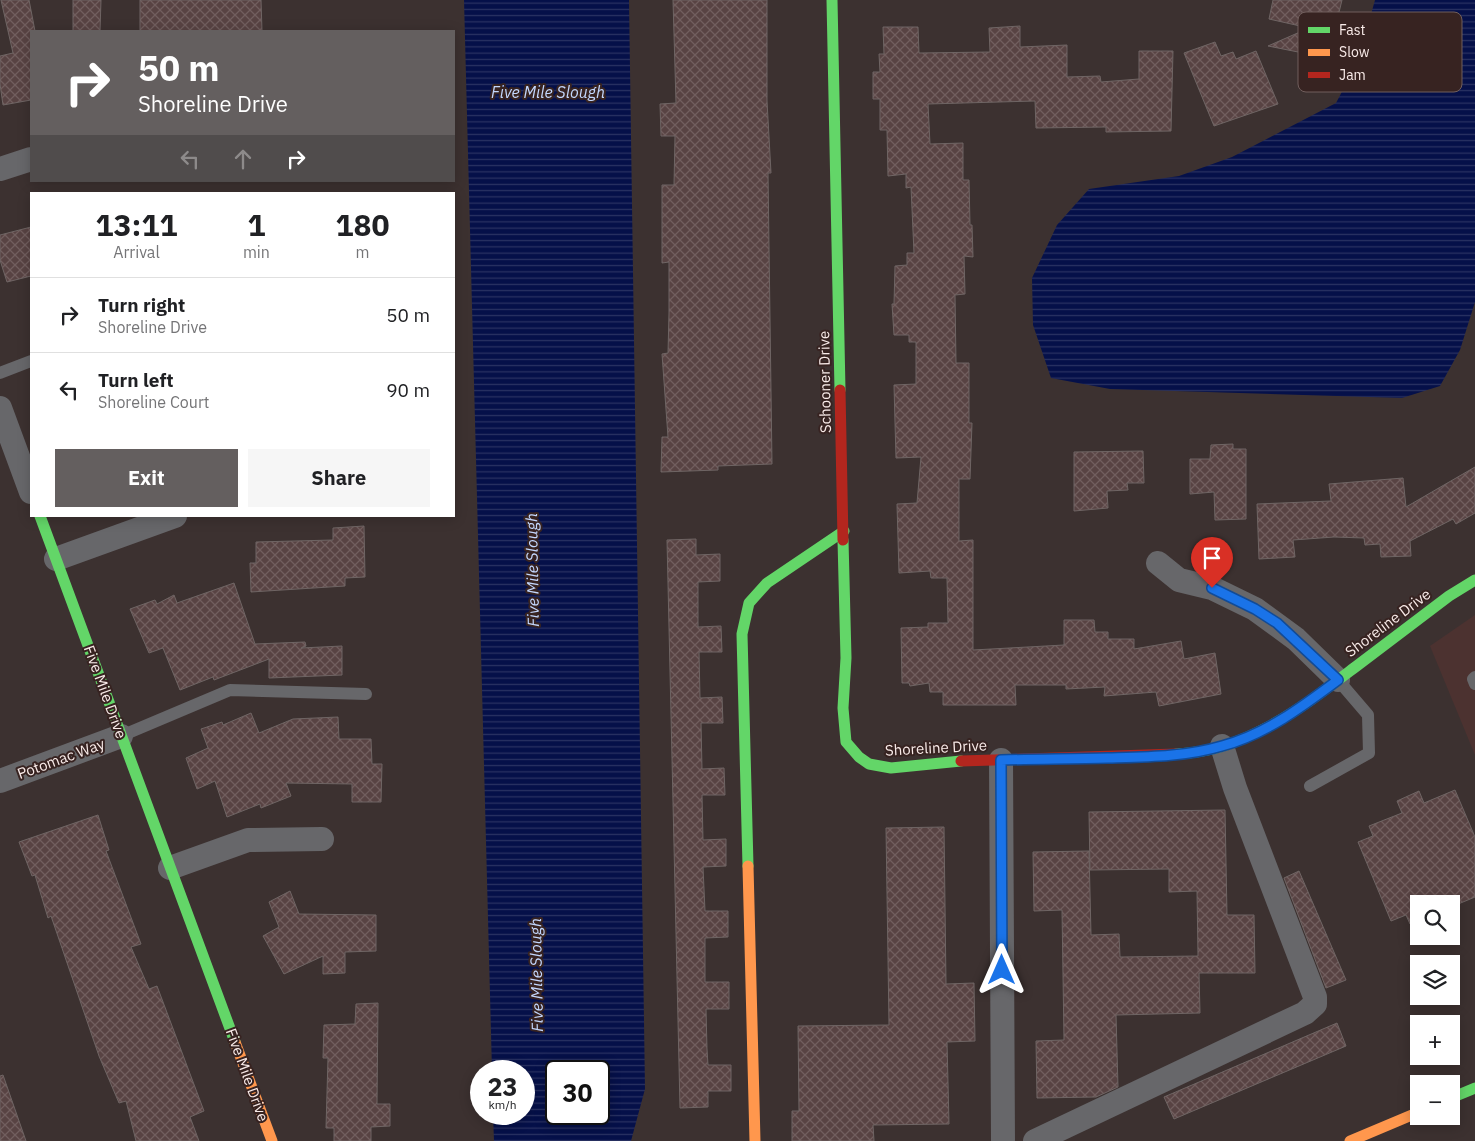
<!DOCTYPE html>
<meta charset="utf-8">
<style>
body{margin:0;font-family:"IBM Plex Sans",sans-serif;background:#f6f6f6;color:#202124;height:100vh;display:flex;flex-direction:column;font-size:19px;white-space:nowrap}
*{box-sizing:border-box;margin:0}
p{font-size:16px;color:#757577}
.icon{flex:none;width:28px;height:28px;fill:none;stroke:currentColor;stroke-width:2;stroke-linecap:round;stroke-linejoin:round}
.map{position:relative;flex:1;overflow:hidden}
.drawer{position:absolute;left:30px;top:192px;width:425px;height:325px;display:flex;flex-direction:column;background:#fff;border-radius:0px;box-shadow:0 2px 12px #0003}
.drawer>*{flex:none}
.top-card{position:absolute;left:30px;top:30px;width:425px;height:152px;border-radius:0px;box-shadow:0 2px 12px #0003;background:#645f5f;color:#fff;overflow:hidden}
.buttons{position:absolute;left:1410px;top:895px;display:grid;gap:10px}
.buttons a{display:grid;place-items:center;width:50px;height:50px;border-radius:0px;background:#fff;box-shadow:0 2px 12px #0003;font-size:25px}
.speed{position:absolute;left:470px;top:1060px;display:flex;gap:10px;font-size:25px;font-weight:700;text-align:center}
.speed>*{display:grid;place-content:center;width:65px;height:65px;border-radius:50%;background:#fff;box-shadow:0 2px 12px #0003;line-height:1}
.speed small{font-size:12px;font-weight:400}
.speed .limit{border:2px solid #111;border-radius:8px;background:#fff;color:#111}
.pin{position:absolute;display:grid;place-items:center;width:42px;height:42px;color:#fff;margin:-51px -21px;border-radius:50% 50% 50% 0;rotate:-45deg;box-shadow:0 0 5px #0007}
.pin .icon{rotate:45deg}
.me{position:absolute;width:55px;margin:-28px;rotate:0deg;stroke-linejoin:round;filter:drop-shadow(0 0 4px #0008)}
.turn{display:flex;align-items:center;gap:18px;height:105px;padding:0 25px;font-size:22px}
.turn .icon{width:65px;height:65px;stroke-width:2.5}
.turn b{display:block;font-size:35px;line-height:42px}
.lanes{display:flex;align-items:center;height:48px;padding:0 25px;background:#0003;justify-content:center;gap:25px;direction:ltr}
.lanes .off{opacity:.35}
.eta{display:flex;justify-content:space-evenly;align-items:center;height:85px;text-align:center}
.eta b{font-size:30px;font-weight:700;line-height:35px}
.button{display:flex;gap:10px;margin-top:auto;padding:10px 25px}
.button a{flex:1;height:58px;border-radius:0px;background:#645f5f;color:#fff;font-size:20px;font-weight:700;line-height:58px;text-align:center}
.button a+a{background:#f6f6f6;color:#202124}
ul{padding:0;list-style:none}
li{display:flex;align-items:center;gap:15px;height:75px;padding:0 25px;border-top:1px solid #e0e0e0}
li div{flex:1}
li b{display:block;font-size:19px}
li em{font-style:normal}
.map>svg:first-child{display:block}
.built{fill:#4c3230}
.water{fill:url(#water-rules);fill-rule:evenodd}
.building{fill:url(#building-cross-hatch);stroke:#6f6564}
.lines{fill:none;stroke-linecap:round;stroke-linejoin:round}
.lane{stroke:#67676a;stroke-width:12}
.street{stroke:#67676a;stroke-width:24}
.fast{stroke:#63d668;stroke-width:11}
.slow{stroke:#ff974d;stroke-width:11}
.jam{stroke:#b3261e;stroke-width:11}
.route-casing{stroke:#114b97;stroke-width:12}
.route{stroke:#1a73e8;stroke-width:9}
.labels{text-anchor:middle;stroke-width:4;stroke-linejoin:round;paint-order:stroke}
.street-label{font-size:15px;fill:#f9ebe9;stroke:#372321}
.water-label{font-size:16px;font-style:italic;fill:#c3d7fe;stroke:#372321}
.key{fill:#372321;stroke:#715f5d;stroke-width:1}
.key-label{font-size:14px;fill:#f9ebe9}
</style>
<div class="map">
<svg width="1475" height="1141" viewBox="0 0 1475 1141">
<defs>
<pattern id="water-rules" width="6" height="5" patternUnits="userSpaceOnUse" patternTransform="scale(1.25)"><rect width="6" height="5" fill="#051049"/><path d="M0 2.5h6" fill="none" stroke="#2a3363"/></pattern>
<pattern id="building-cross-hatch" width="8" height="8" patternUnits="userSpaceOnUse" patternTransform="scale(1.25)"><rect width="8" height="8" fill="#584343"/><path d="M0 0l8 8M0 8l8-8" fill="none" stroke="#715e5e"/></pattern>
</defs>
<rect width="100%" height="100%" fill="#3c3130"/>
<!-- built -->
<path class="built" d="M1475 615V755L1430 646Z"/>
<!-- water -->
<g class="water">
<path d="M464 0H629L645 1089 631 1141H494L493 1114H524V1071H492ZM556 1071H599V1114H556Z"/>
<path d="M1375 0H1475V302L1460 350 1440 386 1402 398 1110 389 1051 378 1033 325 1032 278 1057 225 1089 189 1179 176 1232 157 1336 103 1358 61Z"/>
</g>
<!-- building -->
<g class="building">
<path d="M1 0H29L35 31H31V100L3 105 0 84V56L13 53Z"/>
<path d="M73 0H101L100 31H73Z"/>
<path d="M140 0H261L262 31H140Z"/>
<path d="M673 0H767V101L771 173H768L772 464 718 466V470L661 472 662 437H668L662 354 668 353 669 313V262L662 263V185H674L675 136H661L660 104 676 103Z"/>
<path d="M1273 0H1342L1328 58 1268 46 1309 28 1269 19Z"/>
<path d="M1020 26V47L1067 45V77L1100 76 1101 82 1139 79V51H1173L1171 131 1106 132V127L1036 128 1035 101 928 104 930 144 963 143V180H969L970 225H972L973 257 964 256 965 294 955 295 956 363H969V423H972L970 479H959V541L973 540V650L1064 645V620H1094L1095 632H1108V639H1134V649L1181 641 1184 659 1215 653 1221 694 1159 706 1156 692 1104 696 1105 687 1066 689V685H1015L1016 705H943V692H930L929 683 910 686 909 683H902L901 628 928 627V623H948L947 578H931L930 571 899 573 897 504 917 503 921 457 896 458 895 423 894 385 916 384V342H909V335H894L892 304H894L895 266 907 265V253H914L911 187 906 188V174L888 176 887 130H880V99H873V72H880L879 54H884L883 27H918L919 53 990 52 989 28Z"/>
<path d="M1215 42 1221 56 1233 52 1236 59 1256 51 1278 104 1214 126 1184 53Z"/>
<path d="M31 227V276L7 282 0 260V235Z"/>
<path d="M1233 444V449H1246V519L1215 520 1214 492 1190 494V459H1210L1211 445Z"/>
<path d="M1143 451 1144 483H1127L1128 490 1107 491 1108 508 1074 511V452Z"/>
<path d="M1475 467V513L1456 524 1453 519 1410 541 1411 556 1381 557 1380 544 1365 545 1364 538 1334 537 1293 540 1295 557 1259 559 1257 504 1331 501 1329 484 1403 478 1406 507Z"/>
<path d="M364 526 365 577 345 578V586L251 592 250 563H256V542L333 540V528Z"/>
<path d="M696 539V555L720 554V581L698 582V627L721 626 722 652H699L700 698 722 697 723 723H701L702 769 724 768 725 795H702L703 840 726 839V866L703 867 705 911H728V937L705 938V982H729V1009H706L707 1049 708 1065H731V1091H708V1107L680 1108 667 540Z"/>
<path d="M234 583 255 644 305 642 306 646 301 648 342 646V675L269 678V659L214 680 213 677 180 690 163 648 149 653 130 609 155 600 157 604 174 595 177 603Z"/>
<path d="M251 713 259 733 293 719 338 717 339 739H371L372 764H382L381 802H352V784L286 783 291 796 261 808 260 804 227 817 215 781 197 789 186 758 208 748 201 729 222 722 223 725Z"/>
<path d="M1455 790 1475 837V897L1451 907V904H1419V920L1410 924 1406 915 1391 921 1358 842 1373 836 1369 826 1402 813 1397 801 1419 791 1424 803Z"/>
<path d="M1225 810 1227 915H1254L1255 973H1199L1200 1013 1116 1015 1118 1087 1096 1097 1037 1098 1036 1041 1064 1040 1062 910 1034 911 1033 852 1089 851 1091 935 1119 934 1120 957 1198 956 1197 891 1169 892V869L1090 870 1089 812Z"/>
<path d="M98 815 109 850 106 851 141 944 131 947 149 989 157 986 204 1111 190 1117 199 1141H136L126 1101 119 1103 99 1056 51 916 48 918 35 875 32 876 19 842Z"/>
<path d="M944 827 946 984 974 983 975 1041 947 1042 949 1124 873 1125 874 1141H792V1111H799L798 1026 889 1025 886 828Z"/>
<path d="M1299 871 1346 980 1326 988 1284 878Z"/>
<path d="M290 891 299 914 376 915V951L345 952V973L323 974V956L284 974 263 936 279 927 269 902Z"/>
<path d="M378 1003 377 1104H390V1126L371 1127V1141H334V1128H326L328 1058H323L324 1025 355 1024 356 1004Z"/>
<path d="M1337 1023 1346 1046 1174 1119 1164 1097Z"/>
<path d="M3 1075 26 1141H0V1076Z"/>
</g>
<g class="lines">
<!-- lane -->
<g class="lane">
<path d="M0 373 31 361"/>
<path d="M1475 677 1473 679 1475 684"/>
<path d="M121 736 230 690 366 694"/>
<path d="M1310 786 1369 753 1368 715 1338 680"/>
</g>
<!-- street -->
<g class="street">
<path d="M0 169 31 159"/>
<path d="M0 408 31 492"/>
<path d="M56 559 175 516"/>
<path d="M1158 563 1179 580 1212 588 1255 609 1296 639 1338 680"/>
<path d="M1001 760 1003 1141"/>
<path d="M0 781 121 736"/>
<path d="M170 868 248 840 322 839"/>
<path d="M1035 1141 1305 1013 1315 1004V997L1235 788 1222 746"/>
</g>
<!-- fast -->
<g class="fast">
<path d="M832 0 840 390"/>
<path d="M40 516 235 1042"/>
<path d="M843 540 846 658 843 708 846 742 859 757 869 764 891 768 961 761"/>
<path d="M1176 754C1247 752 1305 705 1358 665 1388 642 1419 619 1449 596L1475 580"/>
<path d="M748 866 742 634 749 603 767 583 844 531"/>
<path d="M1451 1098 1475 1088"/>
</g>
<!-- slow -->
<g class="slow">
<path d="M748 866 755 1141"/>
<path d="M235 1042 272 1141"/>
<path d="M1350 1141 1419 1112"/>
</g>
<!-- jam -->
<g class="jam">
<path d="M840 390 843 540"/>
<path d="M961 761 1176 754"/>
</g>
</g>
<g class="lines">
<!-- route casing -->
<g class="route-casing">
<path id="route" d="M1002 970 1001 760C1036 759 1072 759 1108 758 1146 757 1185 757 1222 746 1266 734 1302 707 1338 680L1277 623 1255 609 1212 588"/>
</g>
<!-- route -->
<use href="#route" class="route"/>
</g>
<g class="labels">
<!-- street labels -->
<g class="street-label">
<text transform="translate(825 382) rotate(-91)" y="5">Schooner Drive</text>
<text transform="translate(1388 623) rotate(-37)" y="5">Shoreline Drive</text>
<text transform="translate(105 692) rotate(70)" y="5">Five Mile Drive</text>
<text transform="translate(936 748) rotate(-3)" y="5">Shoreline Drive</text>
<text transform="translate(61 759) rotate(-20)" y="5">Potomac Way</text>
<text transform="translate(247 1075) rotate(70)" y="5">Five Mile Drive</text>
</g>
<!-- water labels -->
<g class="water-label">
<text x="548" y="98">Five Mile Slough</text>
<text transform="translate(532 570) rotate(-91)" y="6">Five Mile Slough</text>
<text transform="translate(536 975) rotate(-91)" y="6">Five Mile Slough</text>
</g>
</g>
<!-- legend -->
<rect x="1298" y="12" width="164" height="80" rx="8" class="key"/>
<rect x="1308" y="27" width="22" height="6" fill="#63d668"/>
<rect x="1308" y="49" width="22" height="7" fill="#ff974d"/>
<rect x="1308" y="72" width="22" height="6" fill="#b3261e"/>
<g class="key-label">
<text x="1339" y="35">Fast</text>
<text x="1339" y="57">Slow</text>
<text x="1339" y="80">Jam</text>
</g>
</svg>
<div class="buttons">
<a><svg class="icon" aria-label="search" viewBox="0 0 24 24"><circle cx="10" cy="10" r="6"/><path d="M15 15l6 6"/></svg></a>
<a><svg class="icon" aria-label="layers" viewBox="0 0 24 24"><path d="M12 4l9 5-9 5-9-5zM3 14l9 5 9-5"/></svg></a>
<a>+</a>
<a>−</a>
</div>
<div class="speed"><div>23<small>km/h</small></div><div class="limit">30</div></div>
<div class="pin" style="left:1212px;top:588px;background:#d93025"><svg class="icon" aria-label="arrive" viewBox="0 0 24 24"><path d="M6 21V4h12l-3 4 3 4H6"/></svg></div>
<svg class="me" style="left:1002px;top:970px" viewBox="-20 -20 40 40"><path d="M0-17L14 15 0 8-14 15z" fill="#1a73e8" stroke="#fff" stroke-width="4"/></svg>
<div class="top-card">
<div class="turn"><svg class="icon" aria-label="right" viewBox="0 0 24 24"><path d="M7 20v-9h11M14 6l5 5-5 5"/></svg><div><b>50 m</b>Shoreline Drive</div></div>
<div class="lanes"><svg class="icon off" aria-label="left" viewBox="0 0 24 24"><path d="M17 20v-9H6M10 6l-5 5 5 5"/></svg><svg class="icon off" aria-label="ahead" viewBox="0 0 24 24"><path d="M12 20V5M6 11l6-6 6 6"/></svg><svg class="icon" aria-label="right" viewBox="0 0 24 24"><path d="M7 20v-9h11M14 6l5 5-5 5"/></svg></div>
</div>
<section class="drawer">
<div class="eta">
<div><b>13:11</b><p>Arrival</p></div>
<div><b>1</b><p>min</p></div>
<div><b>180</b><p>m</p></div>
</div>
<ul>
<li><svg class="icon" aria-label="right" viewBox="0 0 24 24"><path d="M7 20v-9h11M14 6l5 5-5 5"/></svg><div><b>Turn right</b><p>Shoreline Drive</p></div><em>50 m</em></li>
<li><svg class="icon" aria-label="left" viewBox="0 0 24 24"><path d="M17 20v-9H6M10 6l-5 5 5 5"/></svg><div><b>Turn left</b><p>Shoreline Court</p></div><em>90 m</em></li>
</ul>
<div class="button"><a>Exit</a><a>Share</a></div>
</section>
</div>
